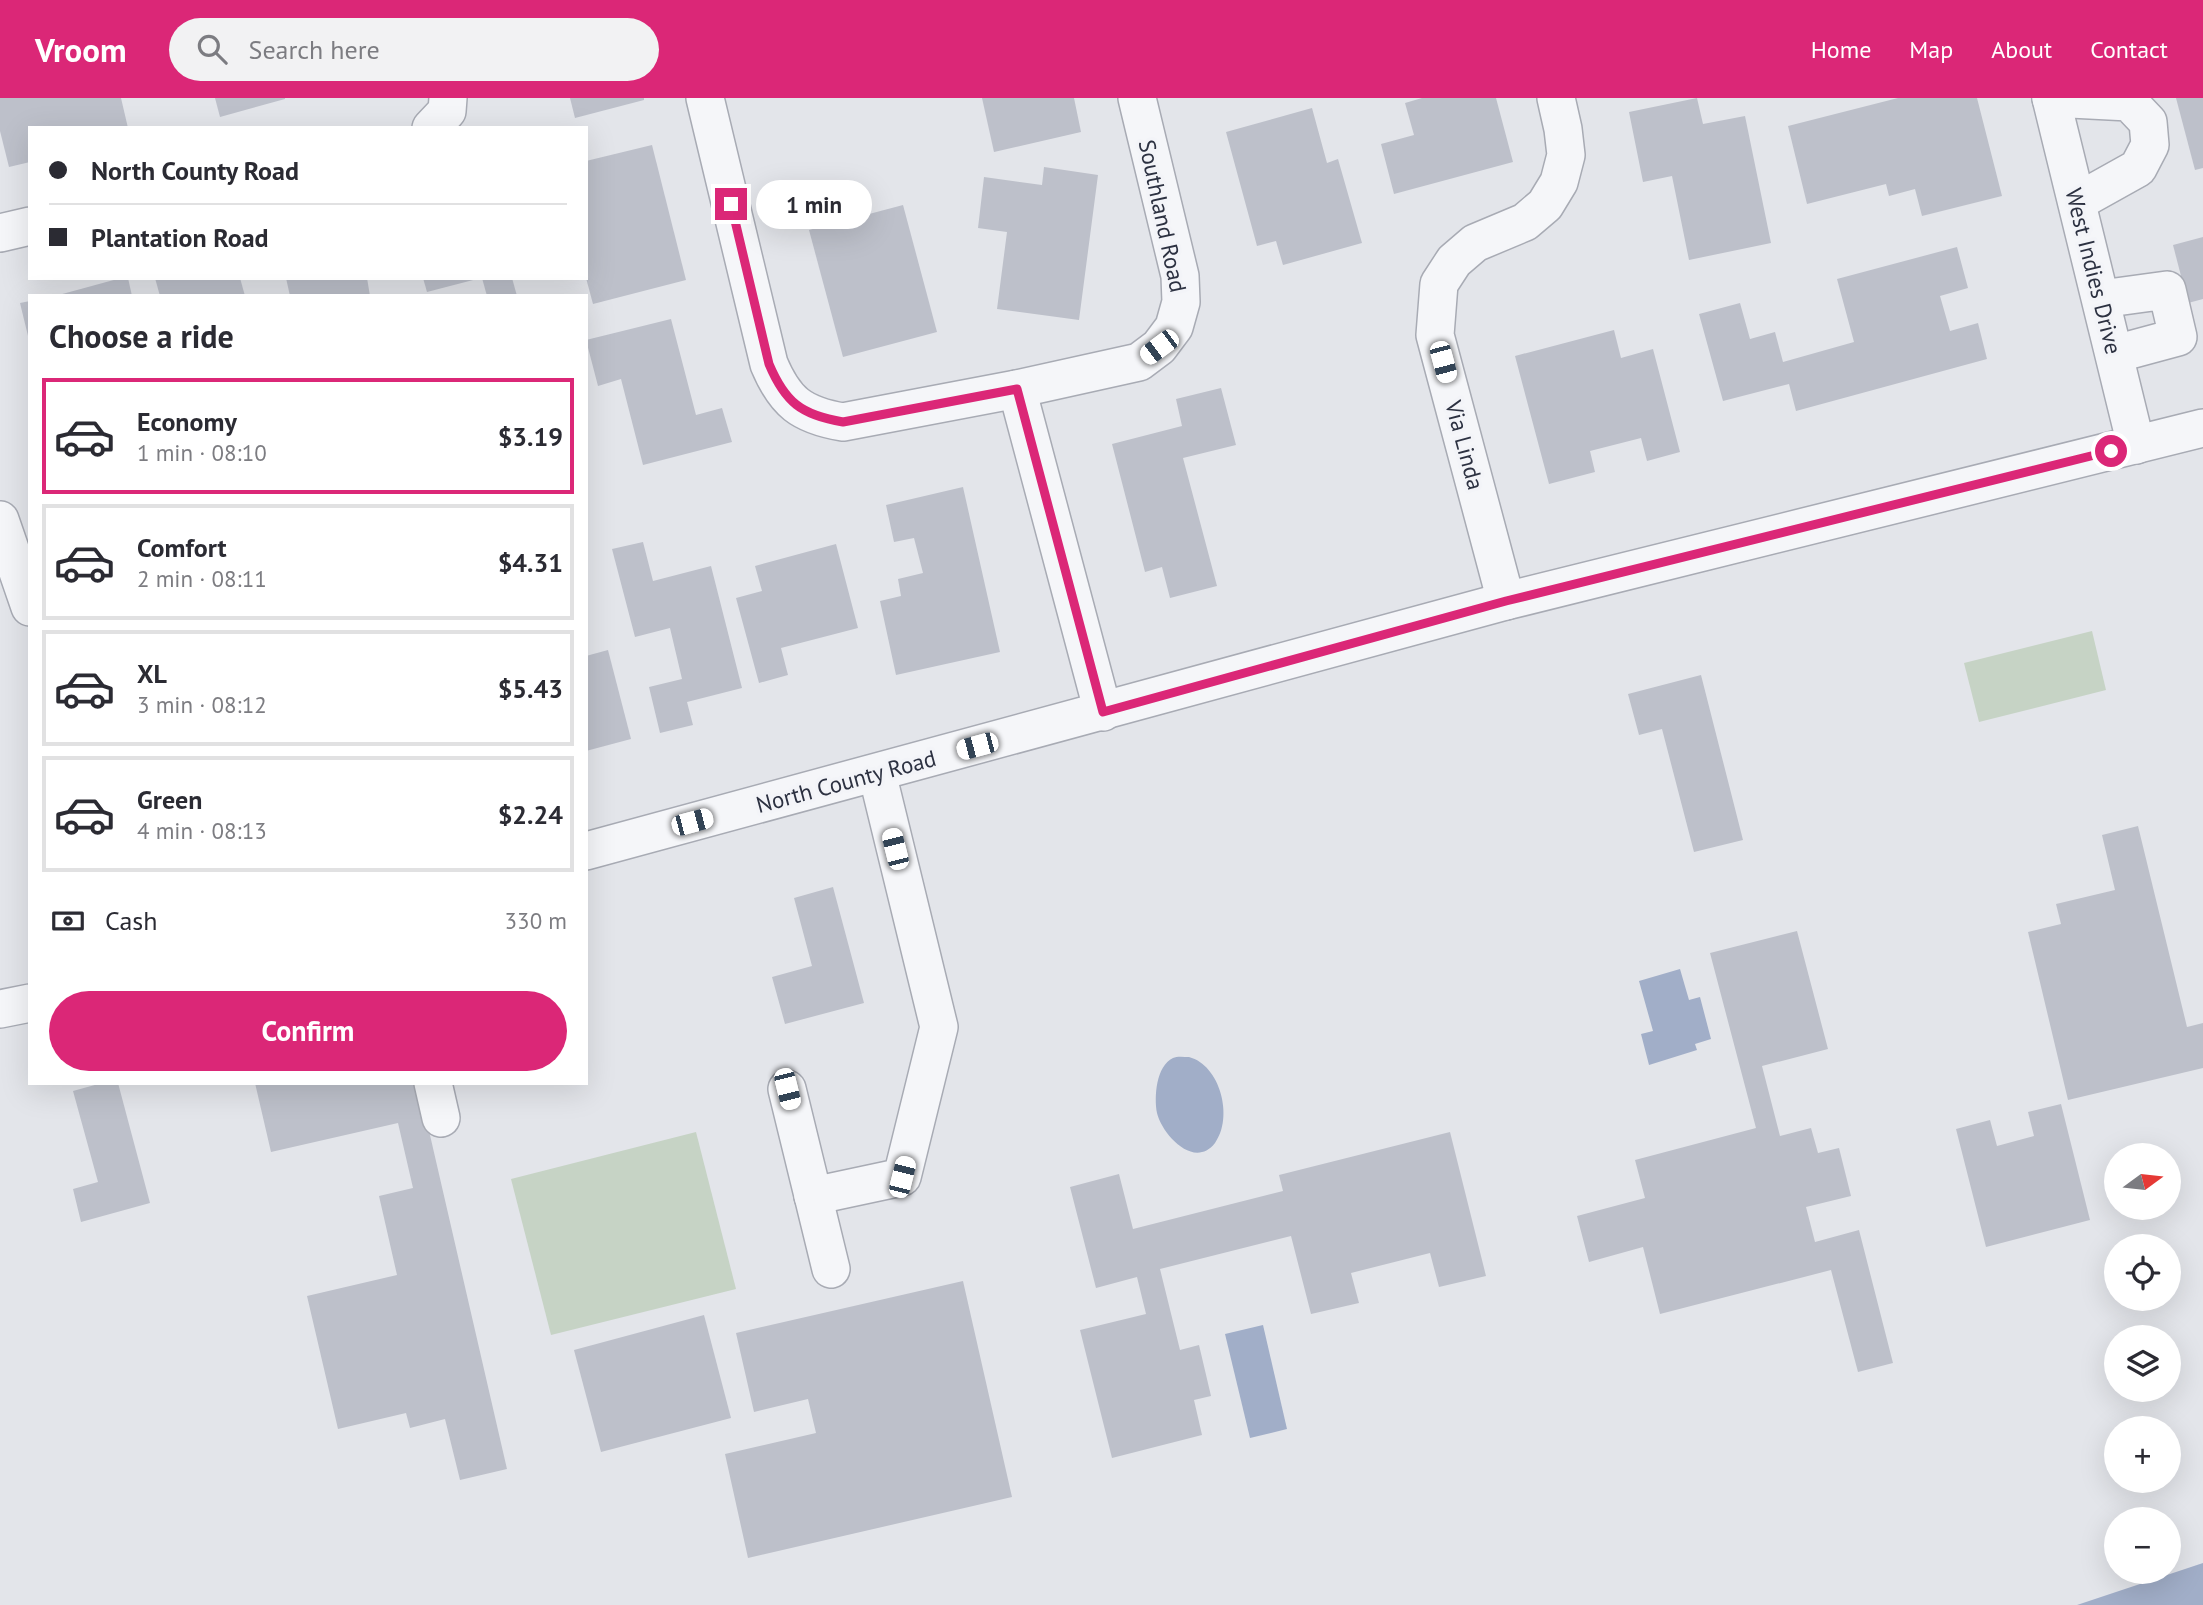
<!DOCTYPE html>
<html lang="en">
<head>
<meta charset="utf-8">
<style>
  body { margin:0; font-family:"PT Sans",sans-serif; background:#f2f2f3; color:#2b2b33; height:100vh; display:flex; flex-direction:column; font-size:26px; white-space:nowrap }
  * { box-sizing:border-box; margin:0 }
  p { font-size:23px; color:#7c7c81 }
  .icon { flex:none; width:38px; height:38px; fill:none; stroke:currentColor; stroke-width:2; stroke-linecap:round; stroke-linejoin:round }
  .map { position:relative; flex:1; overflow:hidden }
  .sheet { position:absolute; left:28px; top:196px; width:560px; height:791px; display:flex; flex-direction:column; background:#fff; border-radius:0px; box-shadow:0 7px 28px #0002 }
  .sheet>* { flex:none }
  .banner { position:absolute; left:28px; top:28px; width:560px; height:154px; border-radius:0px; box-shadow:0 7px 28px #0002; display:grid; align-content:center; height:154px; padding:0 21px; background:#fff }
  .needle { width:46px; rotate:75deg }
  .fabs { position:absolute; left:2104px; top:1045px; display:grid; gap:14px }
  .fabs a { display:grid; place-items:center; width:77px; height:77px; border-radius:50%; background:#fff; box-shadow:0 7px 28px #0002; font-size:35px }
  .end { position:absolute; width:32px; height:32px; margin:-16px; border:9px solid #db2777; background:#fff; box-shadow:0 0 0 4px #fff }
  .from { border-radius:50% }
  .bubble { position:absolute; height:49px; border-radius:24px; background:#fff; box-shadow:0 7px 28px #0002; font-size:23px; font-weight:800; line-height:49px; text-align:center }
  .car { position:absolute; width:21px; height:42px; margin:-21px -10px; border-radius:9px; box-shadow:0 0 5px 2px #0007; background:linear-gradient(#fff 24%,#345 0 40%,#fff 0 76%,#345 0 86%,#fff 0) }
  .banner b { display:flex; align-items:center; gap:24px; height:66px; font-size:26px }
  .banner b+b { border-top:2px solid #e1e1e2 }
  .banner i { width:18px; height:18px; background:#2b2b33 }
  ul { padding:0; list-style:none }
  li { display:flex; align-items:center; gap:21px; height:116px; margin:0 14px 10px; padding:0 7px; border:4px solid #e1e1e2; border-radius:0px }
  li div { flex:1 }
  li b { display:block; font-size:26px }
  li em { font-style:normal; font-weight:800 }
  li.active { border-color:#db2777 }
  li>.icon { width:63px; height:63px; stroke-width:1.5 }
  h2 { padding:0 21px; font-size:32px; line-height:84px }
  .pay { display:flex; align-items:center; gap:18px; height:77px; padding:0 21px; font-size:26px }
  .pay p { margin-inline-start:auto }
  .primary-button { display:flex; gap:14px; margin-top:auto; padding:14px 21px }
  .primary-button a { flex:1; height:80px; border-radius:42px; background:#db2777; color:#fff; font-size:28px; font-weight:800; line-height:80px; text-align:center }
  header { display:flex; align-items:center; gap:42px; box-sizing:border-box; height:98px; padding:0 35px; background:#db2777; color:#fff }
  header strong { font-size:33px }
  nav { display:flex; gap:38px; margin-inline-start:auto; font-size:24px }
  .search { width:490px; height:63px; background:#f2f2f3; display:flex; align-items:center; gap:18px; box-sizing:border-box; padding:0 24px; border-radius:38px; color:#7c7c81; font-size:26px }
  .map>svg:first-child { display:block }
  .green { fill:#c6d3c5 }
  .water { fill:#a1aec8 }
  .building { fill:#bdc0ca }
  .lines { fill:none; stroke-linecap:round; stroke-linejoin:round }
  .minor-casing { stroke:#a8abb4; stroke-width:40 }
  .minor { stroke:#f5f6f9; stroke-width:37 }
  .route { stroke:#db2777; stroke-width:9 }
  .labels { text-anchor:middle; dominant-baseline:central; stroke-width:7; stroke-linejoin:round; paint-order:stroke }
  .street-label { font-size:23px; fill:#2c3141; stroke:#f3f4f8 }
</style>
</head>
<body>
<header>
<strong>Vroom</strong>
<div class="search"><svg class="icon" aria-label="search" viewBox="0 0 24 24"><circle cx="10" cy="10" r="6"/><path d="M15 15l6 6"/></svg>Search here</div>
<nav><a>Home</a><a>Map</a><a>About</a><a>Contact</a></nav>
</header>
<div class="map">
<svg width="2203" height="1507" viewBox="0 0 2203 1507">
  <rect width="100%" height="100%" fill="#e3e5ea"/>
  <g class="green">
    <polygon points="2092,533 2106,592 1979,624 1964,565"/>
    <polygon points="696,1034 736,1191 551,1237 511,1081"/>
  </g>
  <g class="water">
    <polygon points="1680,871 1689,902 1700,899 1711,941 1695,946 1697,952 1649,967 1641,936 1653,933 1639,883"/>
    <path d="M1189 959C1220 967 1234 1019 1215 1045 1194 1072 1162 1036 1157 1015 1154 999 1156 968 1173 960 1177 958 1184 959 1189 959Z"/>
    <polygon points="1263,1227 1287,1331 1250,1340 1225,1236"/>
    <polygon points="2203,1465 2203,1507 2077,1507"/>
  </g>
  <g class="building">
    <polygon points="0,0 121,0 128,30 30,30 30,64 9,69 0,33"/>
    <polygon points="215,0 285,0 285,1 220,19"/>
    <polygon points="570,0 644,0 644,2 575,20"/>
    <polygon points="982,0 1074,0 1081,34 994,54"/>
    <polygon points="1422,0 1496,0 1513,64 1394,96 1381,46 1414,37 1405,5"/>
    <polygon points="1697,0 1703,26 1745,18 1771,145 1689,162 1672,78 1643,84 1629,14"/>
    <polygon points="1898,0 1977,0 2002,98 1922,118 1915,91 1889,98 1886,86 1807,106 1788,28"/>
    <polygon points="2176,0 2203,0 2203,70 2195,72"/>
    <polygon points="1312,10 1327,65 1338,61 1362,145 1283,167 1276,143 1257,148 1226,34"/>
    <polygon points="652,47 686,182 593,206 586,180 586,63"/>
    <polygon points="1044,69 1098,77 1079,222 997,211 1007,134 978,130 984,79 1042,87"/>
    <polygon points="903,107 937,234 843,259 809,132"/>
    <polygon points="2203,139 2203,201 2188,205 2173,147"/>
    <polygon points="1957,149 1968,190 1940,198 1950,233 1978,225 1987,261 1796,313 1789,286 1723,303 1699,216 1740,205 1750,241 1775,234 1783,264 1854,244 1837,181"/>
    <polygon points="121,180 128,180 132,198 55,198"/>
    <polygon points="155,180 240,180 245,198 160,198"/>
    <polygon points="286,180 367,180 370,198 290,198"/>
    <polygon points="423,180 477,180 477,181 427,194"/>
    <polygon points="482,180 512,180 517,198 487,198"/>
    <polygon points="30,203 30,242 29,242 20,205"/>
    <polygon points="671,221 696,317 722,310 732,344 643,367 621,281 598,288 586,242"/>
    <polygon points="1614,232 1621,260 1653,251 1680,354 1647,363 1641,340 1590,353 1595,374 1549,386 1515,258"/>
    <polygon points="1221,290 1236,347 1183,360 1217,488 1170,500 1162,469 1145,474 1112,346 1182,328 1176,301"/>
    <polygon points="963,389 1000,554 896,577 880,503 901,498 898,481 923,475 914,440 894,444 886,407"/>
    <polygon points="643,444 653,483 711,468 742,590 687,604 693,627 660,635 649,589 682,581 670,530 635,539 612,451"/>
    <polygon points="836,446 858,530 781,550 788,577 759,585 736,500 762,493 755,468"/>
    <polygon points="608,552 631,641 586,653 586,558"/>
    <polygon points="1701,577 1743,742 1694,754 1662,631 1639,637 1628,596"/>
    <polygon points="2138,728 2187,929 2203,925 2203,970 2068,1002 2028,834 2061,826 2056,806 2115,792 2102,737"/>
    <polygon points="833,789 864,905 785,926 772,879 812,868 794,800"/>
    <polygon points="1797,833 1828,951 1762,968 1780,1038 1811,1030 1818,1055 1839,1050 1851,1098 1806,1109 1815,1144 1859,1132 1893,1265 1858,1274 1831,1172 1660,1216 1643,1149 1589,1164 1577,1118 1645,1100 1635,1062 1756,1030 1710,855"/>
    <polygon points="102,985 118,985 150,1105 81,1124 73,1091 98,1084 73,993"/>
    <polygon points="255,985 418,985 507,1371 460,1382 445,1321 410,1330 406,1315 338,1331 307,1198 397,1177 379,1098 413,1090 398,1025 271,1054"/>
    <polygon points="2061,1006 2090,1122 1986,1149 1956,1031 1990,1022 1997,1048 2034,1038 2028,1014"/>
    <polygon points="1450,1034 1486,1178 1439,1189 1430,1155 1351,1175 1359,1205 1311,1216 1291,1138 1160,1171 1180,1252 1199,1247 1211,1298 1194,1302 1202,1337 1112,1360 1080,1232 1146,1216 1137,1179 1096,1190 1070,1089 1119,1076 1133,1131 1283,1093 1279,1077"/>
    <polygon points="963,1183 1012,1399 748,1460 725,1356 816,1335 808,1301 754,1314 736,1235"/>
    <polygon points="704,1217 731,1320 601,1354 574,1252"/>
  </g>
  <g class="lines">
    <defs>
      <g id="minor">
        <path d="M705 0 769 266C785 304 801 317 843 324L1017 291 1139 264 1159 249 1174 229 1181 204 1180 178 1137 0"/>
        <polyline points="2051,0 2136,347"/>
        <polyline points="2051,0 2129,4 2148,24 2150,47 2138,70 2077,104"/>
        <polyline points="431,30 447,13 448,0"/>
        <polyline points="0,135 30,128"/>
        <polyline points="2101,201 2167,192 2178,239 2115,256"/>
        <polyline points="1017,291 1103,614"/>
        <polyline points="0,422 30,509"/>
        <polyline points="1506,503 1435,237 1439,186 1454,163 1475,145 1525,124 1545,107 1559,84 1566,57 1563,31 1556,0"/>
        <polyline points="586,753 1506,503 2203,330"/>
        <polyline points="0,911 30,905"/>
        <polyline points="433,985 441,1020"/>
        <polyline points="787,991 831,1171"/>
        <polyline points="813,1098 902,1079 939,929 877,675"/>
      </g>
    </defs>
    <use href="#minor" class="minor-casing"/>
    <use href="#minor" class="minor"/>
  </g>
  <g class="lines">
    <path class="route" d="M731 106 769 266C785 304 801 317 843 324L1017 291 1103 614 1506 503 2111 353"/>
  </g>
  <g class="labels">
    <g class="street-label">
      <text transform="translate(1163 118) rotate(78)">Southland Road</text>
      <text transform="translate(2094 173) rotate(76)">West Indies Drive</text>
      <text transform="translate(1465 347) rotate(75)">Via Linda</text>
      <text transform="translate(846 683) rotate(-15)">North County Road</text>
    </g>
  </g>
</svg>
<div class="fabs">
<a><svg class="needle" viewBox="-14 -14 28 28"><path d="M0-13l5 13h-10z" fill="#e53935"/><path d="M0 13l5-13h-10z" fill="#7c7c81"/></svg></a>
<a><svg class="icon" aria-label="locate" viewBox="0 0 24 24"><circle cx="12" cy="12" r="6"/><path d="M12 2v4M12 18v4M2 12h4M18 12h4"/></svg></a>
<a><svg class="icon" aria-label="layers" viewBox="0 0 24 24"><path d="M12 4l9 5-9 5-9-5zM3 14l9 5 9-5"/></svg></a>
<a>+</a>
<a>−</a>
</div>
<i class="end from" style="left:2111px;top:353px"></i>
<i class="end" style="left:731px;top:106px"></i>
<div class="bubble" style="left:756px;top:82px;width:116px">1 min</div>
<i class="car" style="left:1159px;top:249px;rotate:233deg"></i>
<i class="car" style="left:1443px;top:264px;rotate:165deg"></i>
<i class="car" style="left:977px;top:648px;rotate:255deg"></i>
<i class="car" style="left:692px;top:724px;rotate:75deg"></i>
<i class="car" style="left:895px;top:751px;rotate:346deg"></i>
<i class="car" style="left:787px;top:991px;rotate:166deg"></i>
<i class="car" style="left:902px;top:1079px;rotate:14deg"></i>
<div class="banner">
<b><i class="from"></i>North County Road</b>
<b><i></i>Plantation Road</b>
</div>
<section class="sheet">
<h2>Choose a ride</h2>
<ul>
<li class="active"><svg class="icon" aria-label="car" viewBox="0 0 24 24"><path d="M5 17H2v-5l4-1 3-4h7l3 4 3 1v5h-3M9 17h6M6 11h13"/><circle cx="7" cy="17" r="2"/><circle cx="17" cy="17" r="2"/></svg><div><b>Economy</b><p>1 min · 08:10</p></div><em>$3.19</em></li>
<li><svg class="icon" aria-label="car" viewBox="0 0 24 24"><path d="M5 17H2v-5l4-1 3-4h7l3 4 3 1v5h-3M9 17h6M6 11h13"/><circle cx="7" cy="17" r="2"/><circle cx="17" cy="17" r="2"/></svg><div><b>Comfort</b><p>2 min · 08:11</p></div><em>$4.31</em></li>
<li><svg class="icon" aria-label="car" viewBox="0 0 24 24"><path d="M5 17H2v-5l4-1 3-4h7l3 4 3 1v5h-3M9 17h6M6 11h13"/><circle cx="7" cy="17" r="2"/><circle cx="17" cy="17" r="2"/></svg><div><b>XL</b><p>3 min · 08:12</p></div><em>$5.43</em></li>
<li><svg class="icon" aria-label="car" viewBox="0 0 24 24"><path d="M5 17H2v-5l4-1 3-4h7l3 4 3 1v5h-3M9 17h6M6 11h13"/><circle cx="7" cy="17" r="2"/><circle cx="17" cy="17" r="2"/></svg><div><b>Green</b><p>4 min · 08:13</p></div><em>$2.24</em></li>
</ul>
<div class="pay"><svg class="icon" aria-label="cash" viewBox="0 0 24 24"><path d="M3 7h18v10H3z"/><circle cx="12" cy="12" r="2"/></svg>Cash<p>330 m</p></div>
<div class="primary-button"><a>Confirm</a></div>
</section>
</div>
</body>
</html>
